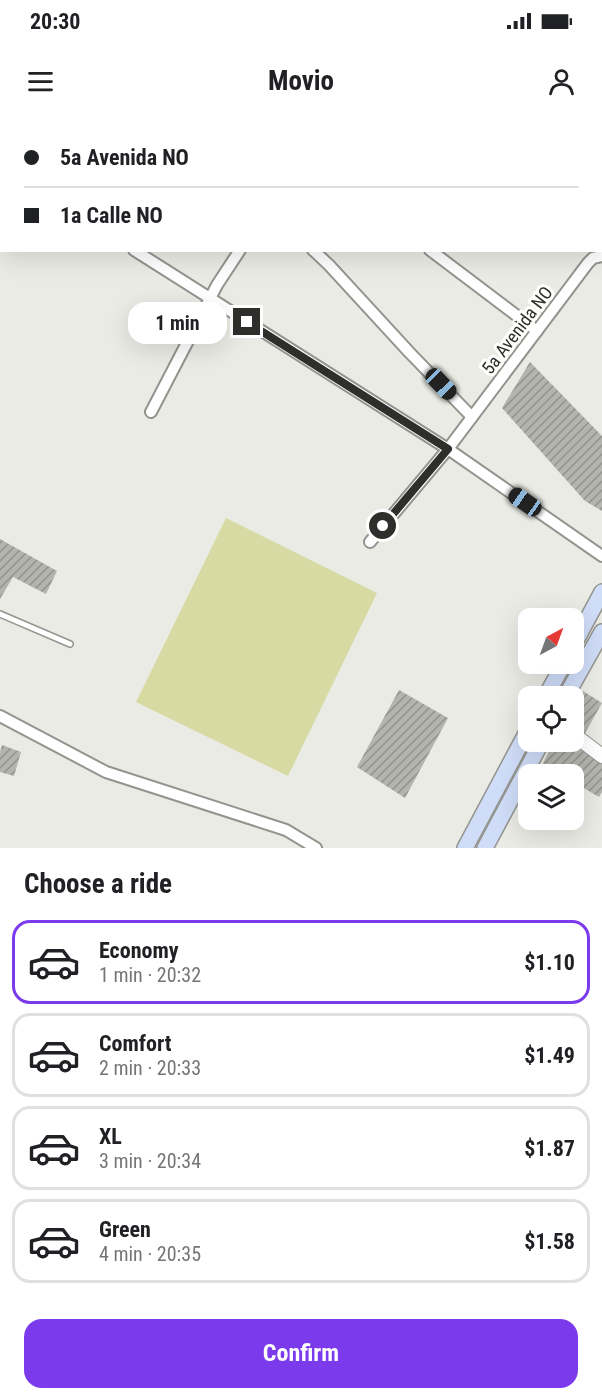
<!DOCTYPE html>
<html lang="en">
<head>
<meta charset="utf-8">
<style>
  body { margin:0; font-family:"Roboto Condensed",sans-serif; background:#f2f2f2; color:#202124; height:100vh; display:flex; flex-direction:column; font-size:22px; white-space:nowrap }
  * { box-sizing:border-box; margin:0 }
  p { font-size:20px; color:#757577 }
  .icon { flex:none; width:33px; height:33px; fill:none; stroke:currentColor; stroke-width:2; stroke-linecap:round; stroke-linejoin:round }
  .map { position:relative; height:728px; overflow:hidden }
  .side { display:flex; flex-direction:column; background:#fff; flex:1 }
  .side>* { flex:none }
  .guide { position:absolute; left:0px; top:0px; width:603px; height:132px; box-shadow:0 6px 24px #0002; display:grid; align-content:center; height:132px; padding:0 24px; background:#fff }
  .needle { width:39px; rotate:41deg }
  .tools { position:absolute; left:518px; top:488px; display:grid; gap:12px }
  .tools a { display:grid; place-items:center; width:66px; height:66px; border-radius:12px; background:#fff; box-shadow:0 6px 24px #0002; font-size:30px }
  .end { position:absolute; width:27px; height:27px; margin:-14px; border:8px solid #2e2e2c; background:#fff; box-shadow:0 0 0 3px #fff }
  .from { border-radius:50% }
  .bubble { position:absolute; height:42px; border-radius:18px; background:#fff; box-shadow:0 6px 24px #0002; font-size:20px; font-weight:700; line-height:42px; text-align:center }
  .car { position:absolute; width:18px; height:36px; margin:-18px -9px; border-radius:8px; box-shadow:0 0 4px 2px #0007; background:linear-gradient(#222 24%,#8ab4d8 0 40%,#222 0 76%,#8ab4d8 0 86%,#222 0) }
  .guide b { display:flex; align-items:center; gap:21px; height:57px; font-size:22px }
  .guide b+b { border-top:2px solid #e0e0e0 }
  .guide i { width:15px; height:15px; background:#202124 }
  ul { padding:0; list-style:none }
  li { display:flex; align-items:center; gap:18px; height:84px; margin:0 12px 9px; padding:0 12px; border:3px solid #e0e0e0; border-radius:18px }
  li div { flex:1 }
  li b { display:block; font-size:22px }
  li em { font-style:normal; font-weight:700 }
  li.on { border-color:#7c3aed }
  li>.icon { width:54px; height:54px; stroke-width:1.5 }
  h2 { padding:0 24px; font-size:27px; line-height:72px }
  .cta { display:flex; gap:12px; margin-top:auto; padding:12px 24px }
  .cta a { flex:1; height:69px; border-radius:18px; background:#7c3aed; color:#fff; font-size:24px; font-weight:700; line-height:69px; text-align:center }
  .status { display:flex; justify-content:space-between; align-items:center; height:42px; padding:0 30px; background:#fff; direction:ltr }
  .status svg { height:16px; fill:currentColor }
  header { display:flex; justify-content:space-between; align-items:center; height:78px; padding:0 24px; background:#fff; font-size:27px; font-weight:700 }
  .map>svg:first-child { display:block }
  .pitch { fill:#d7daa2 }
  .building { fill:url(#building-hatch) }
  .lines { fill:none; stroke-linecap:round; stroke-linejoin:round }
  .service-casing { stroke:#94948f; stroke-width:8 }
  .minor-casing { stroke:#94948f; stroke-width:14 }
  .tertiary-casing { stroke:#94948f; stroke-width:16 }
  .secondary-casing { stroke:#94948f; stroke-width:18 }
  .service { stroke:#fff; stroke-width:5 }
  .minor { stroke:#fff; stroke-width:10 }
  .tertiary { stroke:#fff; stroke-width:14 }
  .secondary { stroke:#d0ddf8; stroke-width:15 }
  .route { stroke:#2e2e2c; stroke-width:8 }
  .labels { text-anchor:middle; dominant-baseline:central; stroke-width:6; stroke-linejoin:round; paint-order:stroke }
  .street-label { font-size:18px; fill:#2e2e2c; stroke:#fffffe }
</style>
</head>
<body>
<div class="status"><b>20:30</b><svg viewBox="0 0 49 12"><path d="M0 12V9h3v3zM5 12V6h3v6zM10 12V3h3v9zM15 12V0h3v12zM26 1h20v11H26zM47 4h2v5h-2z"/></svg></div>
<header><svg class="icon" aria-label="menu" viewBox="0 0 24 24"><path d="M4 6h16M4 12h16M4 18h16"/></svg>Movio<svg class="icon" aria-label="person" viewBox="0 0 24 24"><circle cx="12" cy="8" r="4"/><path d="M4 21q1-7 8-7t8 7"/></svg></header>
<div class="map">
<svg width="602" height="728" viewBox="0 0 602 728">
  <defs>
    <pattern id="building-hatch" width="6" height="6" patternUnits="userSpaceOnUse" patternTransform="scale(1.5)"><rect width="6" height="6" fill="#b4b4ae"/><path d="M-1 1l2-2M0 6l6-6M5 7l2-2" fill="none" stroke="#93938e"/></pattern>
  </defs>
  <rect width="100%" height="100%" fill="#ebebe5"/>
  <polygon class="pitch" points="226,398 377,473 288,656 136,582"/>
  <g class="building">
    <polygon points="530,242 602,316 602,391 585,381 502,288"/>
    <polygon points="0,419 57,451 46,474 13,457 0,479"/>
    <polygon points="399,570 448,598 405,678 357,647"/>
    <polygon points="583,571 602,583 584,615 573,608 573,589"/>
    <polygon points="554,621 571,621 602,643 602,672 599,677 580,666 578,673 573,671 573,654 538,654"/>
    <polygon points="2,625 21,632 14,656 0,652 0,632"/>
  </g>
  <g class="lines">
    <defs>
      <polyline id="service" points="0,494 70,524"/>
      <g id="minor">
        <polyline points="151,0 153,2"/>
        <polyline points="564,0 567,2"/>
        <polyline points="326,2 327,0"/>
        <polyline points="590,2 591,0"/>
        <polyline points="0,46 2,47"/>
        <polyline points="134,130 448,329 602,436"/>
        <polyline points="313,130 329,145 409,232 472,297"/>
        <polyline points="430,130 537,211"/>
        <polyline points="151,292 217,165 240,130"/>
        <polyline points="370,422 448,329 588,143 593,138 602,136"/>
        <polyline points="0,596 106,652 286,710 316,728"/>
      </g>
      <polyline id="tertiary" points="573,614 602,636"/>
      <g id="secondary">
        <polyline points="573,526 602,472"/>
        <polyline points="546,576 564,543"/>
        <polyline points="566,576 602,512"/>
        <polyline points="465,728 528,610"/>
        <polyline points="485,728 542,621"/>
      </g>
    </defs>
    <use href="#service" class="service-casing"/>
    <use href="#minor" class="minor-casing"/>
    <use href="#tertiary" class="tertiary-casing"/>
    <use href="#secondary" class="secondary-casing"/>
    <use href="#service" class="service"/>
    <use href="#minor" class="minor"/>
    <use href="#tertiary" class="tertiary"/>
    <use href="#secondary" class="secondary"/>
  </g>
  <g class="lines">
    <polyline class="route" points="247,202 448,329 383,406"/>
  </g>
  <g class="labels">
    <g class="street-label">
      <text transform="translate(517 210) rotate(-53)">5a Avenida NO</text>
    </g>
  </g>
</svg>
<div class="tools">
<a><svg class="needle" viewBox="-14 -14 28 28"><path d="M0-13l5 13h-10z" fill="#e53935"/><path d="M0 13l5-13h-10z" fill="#757577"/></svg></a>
<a><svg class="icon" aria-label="locate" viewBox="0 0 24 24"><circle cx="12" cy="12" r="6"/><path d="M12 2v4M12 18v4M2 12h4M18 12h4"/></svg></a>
<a><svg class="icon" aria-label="layers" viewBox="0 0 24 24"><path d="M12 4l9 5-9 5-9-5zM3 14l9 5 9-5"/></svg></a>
</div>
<i class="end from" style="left:383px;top:406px"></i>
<i class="end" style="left:247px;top:202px"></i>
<div class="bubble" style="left:128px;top:182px;width:99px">1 min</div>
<i class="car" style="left:441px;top:264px;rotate:136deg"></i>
<i class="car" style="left:525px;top:382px;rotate:305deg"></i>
<div class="guide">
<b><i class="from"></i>5a Avenida NO</b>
<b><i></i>1a Calle NO</b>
</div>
</div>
<section class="side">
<h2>Choose a ride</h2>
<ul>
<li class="on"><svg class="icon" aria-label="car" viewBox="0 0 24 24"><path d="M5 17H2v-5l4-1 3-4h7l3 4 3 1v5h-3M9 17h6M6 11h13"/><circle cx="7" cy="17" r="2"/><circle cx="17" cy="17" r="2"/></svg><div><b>Economy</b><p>1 min · 20:32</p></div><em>$1.10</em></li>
<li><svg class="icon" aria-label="car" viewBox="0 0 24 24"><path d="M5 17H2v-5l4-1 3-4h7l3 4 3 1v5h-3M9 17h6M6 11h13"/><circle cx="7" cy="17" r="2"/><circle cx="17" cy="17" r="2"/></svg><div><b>Comfort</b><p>2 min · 20:33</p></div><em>$1.49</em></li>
<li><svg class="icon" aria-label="car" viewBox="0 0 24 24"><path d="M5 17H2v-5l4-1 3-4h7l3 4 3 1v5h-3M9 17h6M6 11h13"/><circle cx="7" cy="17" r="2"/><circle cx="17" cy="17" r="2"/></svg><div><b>XL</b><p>3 min · 20:34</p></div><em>$1.87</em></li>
<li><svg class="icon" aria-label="car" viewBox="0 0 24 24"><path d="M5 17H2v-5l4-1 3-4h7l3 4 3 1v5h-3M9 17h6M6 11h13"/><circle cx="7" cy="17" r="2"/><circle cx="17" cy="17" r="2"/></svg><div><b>Green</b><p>4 min · 20:35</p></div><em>$1.58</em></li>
</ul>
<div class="cta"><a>Confirm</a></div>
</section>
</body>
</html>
